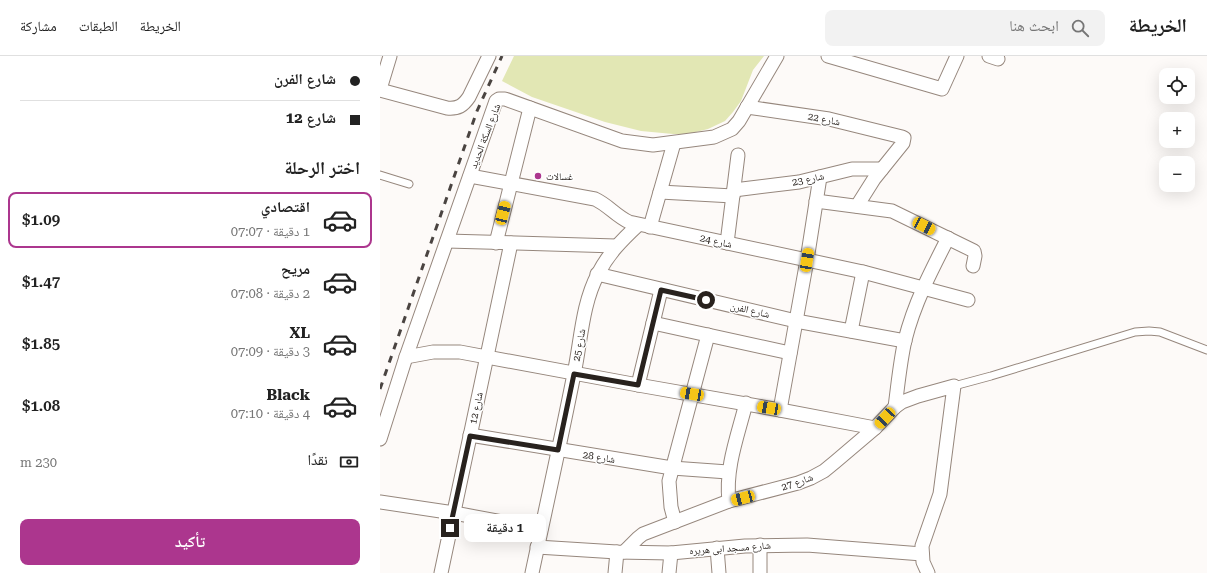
<!DOCTYPE html>
<html lang="ar">
<head>
<meta charset="utf-8">
<style>
  body { margin:0; font-family:"Roboto Serif","Noto Naskh Arabic",serif; background:#f2f2f2; color:#222; direction:rtl; height:100vh; display:flex; flex-direction:column; font-size:15px; white-space:nowrap }
  * { box-sizing:border-box; margin:0 }
  p { font-size:13px; color:#767676 }
  .icon { flex:none; width:22px; height:22px; fill:none; stroke:currentColor; stroke-width:2; stroke-linecap:round; stroke-linejoin:round }
  .map { position:relative; flex:1; overflow:hidden; direction:ltr }
  .panel { display:flex; flex-direction:column; background:#fff; width:380px }
  .panel>* { flex:none }
  .banner { display:grid; align-content:center; height:88px; padding:0 20px; background:#fff }
  .buttons { position:absolute; left:779px; top:12px; display:grid; gap:8px }
  .buttons a { display:grid; place-items:center; width:36px; height:36px; border-radius:8px; background:#fff; box-shadow:0 4px 16px #0002; font-size:20px }
  .end { position:absolute; width:18px; height:18px; margin:-9px; border:5px solid #28221e; background:#fff; box-shadow:0 0 0 2px #fff }
  .from { border-radius:50% }
  .bubble { position:absolute; height:28px; border-radius:8px; background:#fff; box-shadow:0 4px 16px #0002; font-size:13px; font-weight:600; line-height:28px; text-align:center; direction:rtl }
  .car { position:absolute; width:12px; height:24px; margin:-12px -6px; border-radius:5px; box-shadow:0 0 3px 1px #0007; background:linear-gradient(#f5c518 24%,#345 0 40%,#f5c518 0 76%,#345 0 86%,#f5c518 0) }
  .banner b { display:flex; align-items:center; gap:14px; height:38px; font-size:15px }
  .banner b+b { border-top:1px solid #e0e0e0 }
  .banner i { width:10px; height:10px; background:#222 }
  ul { padding:0; list-style:none }
  li { display:flex; align-items:center; gap:12px; height:56px; margin:0 8px 6px; padding:0 12px; border:2px solid transparent; border-radius:8px }
  li div { flex:1 }
  li b { display:block; font-size:15px }
  li em { font-style:normal; font-weight:600 }
  li.current { border-color:#ac368e }
  li>.icon { width:36px; height:36px; stroke-width:1.5 }
  h2 { padding:0 20px; font-size:18px; line-height:48px }
  .pay { display:flex; align-items:center; gap:10px; height:44px; padding:0 20px; font-size:15px }
  .pay p { margin-inline-start:auto }
  .button { display:flex; gap:8px; margin-top:auto; padding:8px 20px }
  .button a { flex:1; height:46px; border-radius:8px; background:#ac368e; color:#fff; font-size:16px; font-weight:600; line-height:46px; text-align:center }
  header { display:flex; align-items:center; gap:24px; box-sizing:border-box; height:56px; padding:0 20px; background:#fff; border-bottom:1px solid #e0e0e0 }
  header strong { font-size:19px }
  nav { display:flex; gap:22px; margin-inline-start:auto; font-size:14px }
  .search { width:280px; height:36px; background:#f2f2f2; display:flex; align-items:center; gap:10px; box-sizing:border-box; padding:0 14px; border-radius:8px; color:#767676; font-size:15px }
  main { display:flex; flex:1; min-height:0 }
  .map>svg:first-child { display:block }
  .green { fill:#e2e7b4 }
  .lines { fill:none; stroke-linecap:round; stroke-linejoin:round }
  .lane-casing { stroke:#96877d; stroke-width:9 }
  .street-casing { stroke:#96877d; stroke-width:15 }
  .lane { stroke:#fff; stroke-width:7 }
  .street { stroke:#fff; stroke-width:13 }
  .rail { stroke:#4a4441; stroke-width:3; stroke-dasharray:7 7; stroke-linecap:butt }
  .route { stroke:#28221e; stroke-width:5 }
  .poi-dot { fill:#ac368e; stroke:#fff; stroke-width:1.5 }
  .labels { text-anchor:middle; dominant-baseline:central; stroke-width:3; stroke-linejoin:round; paint-order:stroke }
  .street-label { font-size:10px; fill:#28221e; stroke:#fff }
  .poi-label { font-size:10px; fill:#28221e; stroke:#fff; text-anchor:start }
</style>
</head>
<body>
<header>
<strong>الخريطة</strong>
<div class="search"><svg class="icon" aria-label="search" viewBox="0 0 24 24"><circle cx="10" cy="10" r="6"/><path d="M15 15l6 6"/></svg>ابحث هنا</div>
<nav><a>الخريطة</a><a>الطبقات</a><a>مشاركة</a></nav>
</header>
<main>
<div class="map">
<svg width="827" height="517" viewBox="0 0 827 517">
  <rect width="100%" height="100%" fill="#fdfaf8"/>
  <polygon class="green" points="134,0 384,0 373,14 361,45 353,56 345,65 328,73 308,78 293,78 261,75 225,66 152,41 122,25"/>
  <g class="lines">
    <defs>
      <g id="lane">
        <polyline points="0,119 29,128"/>
        <polyline points="574,330 611,320 755,276 769,275 780,276 827,294"/>
      </g>
      <g id="street">
        <polyline points="448,0 562,33 577,0"/>
        <polyline points="609,0 618,3"/>
        <polyline points="0,33 10,0"/>
        <path d="M0 34 67 52C78 53 83 50 89 41L109 0"/>
        <polyline points="367,51 449,63 522,81 524,82 523,87 494,123 477,150"/>
        <path d="M90 120 215 143C228 149 236 160 249 166L483 216 588 244"/>
        <polyline points="354,134 419,126 472,113 502,113"/>
        <polyline points="280,136 353,140"/>
        <polyline points="436,145 512,155 594,195 595,200 593,210"/>
        <polyline points="270,171 294,87"/>
        <polyline points="67,185 236,190"/>
        <polyline points="116,187 150,52"/>
        <polyline points="347,187 358,99"/>
        <polyline points="217,218 416,265 525,285"/>
        <polyline points="273,267 410,297"/>
        <polyline points="471,275 483,216"/>
        <polyline points="26,301 53,296 80,296 258,329 400,354 495,372"/>
        <polyline points="258,329 281,234"/>
        <path d="M515 351C518 329 520 306 525 284 534 248 551 215 568 182"/>
        <polyline points="400,354 427,204 440,121"/>
        <polyline points="90,379 292,412 348,416"/>
        <polyline points="0,383 26,301 116,45 119,43 125,43 242,85 273,89 334,81 352,73 359,65 397,0"/>
        <path d="M349 445C345 412 358 379 366 347"/>
        <polyline points="0,446 74,457 161,473"/>
        <polyline points="295,466 291,451 289,425 328,279"/>
        <polyline points="157,491 237,496 291,497 365,490 427,489 542,498"/>
        <polyline points="337,492 339,517"/>
        <polyline points="244,496 258,482 263,478 349,445 418,427 431,422 444,415 455,406 495,372 515,351 522,346 538,340 574,330 560,438 542,490 543,506 548,517"/>
        <polyline points="61,517 131,187"/>
        <path d="M152 517C166 451 181 384 194 318 201 285 202 248 218 218 228 198 242 184 258 169"/>
        <polyline points="235,517 237,496"/>
        <polyline points="289,517 291,497"/>
        <polyline points="380,517 380,489"/>
      </g>
    </defs>
    <use href="#lane" class="lane-casing"/>
    <use href="#street" class="street-casing"/>
    <use href="#lane" class="lane"/>
    <use href="#street" class="street"/>
    <polyline class="rail" points="0,333 97,55 122,0"/>
  </g>
  <g class="lines">
    <polyline class="route" points="70,472 90,380 178,394 194,318 258,329 281,234 326,244"/>
  </g>
  <circle class="poi-dot" cx="158" cy="120" r="4"/>
  <g class="labels">
    <g class="street-label">
      <text transform="translate(444 63) rotate(10)">شارع 22</text>
      <text transform="translate(105 80) rotate(-69)">شارع السكة الحديد</text>
      <text transform="translate(428 123) rotate(-12)">شارع 23</text>
      <text transform="translate(336 185) rotate(12)">شارع 24</text>
      <text transform="translate(370 254) rotate(13)">شارع الفرن</text>
      <text transform="translate(199 289) rotate(-80)">شارع 25</text>
      <text transform="translate(96 352) rotate(-78)">شارع 12</text>
      <text transform="translate(219 401) rotate(9)">شارع 28</text>
      <text transform="translate(417 426) rotate(-19)">شارع 27</text>
      <text transform="translate(350 492) rotate(-4)">شارع مسجد ابى هريره</text>
    </g>
    <g class="poi-label">
      <text x="166" y="120">غسالات</text>
    </g>
  </g>
</svg>
<div class="buttons">
<a><svg class="icon" aria-label="locate" viewBox="0 0 24 24"><circle cx="12" cy="12" r="6"/><path d="M12 2v4M12 18v4M2 12h4M18 12h4"/></svg></a>
<a>+</a>
<a>−</a>
</div>
<i class="end from" style="left:326px;top:244px"></i>
<i class="end" style="left:70px;top:472px"></i>
<div class="bubble" style="left:84px;top:458px;width:82px">1 دقيقة</div>
<i class="car" style="left:123px;top:157px;rotate:14deg"></i>
<i class="car" style="left:544px;top:170px;rotate:117deg"></i>
<i class="car" style="left:427px;top:204px;rotate:9deg"></i>
<i class="car" style="left:312px;top:338px;rotate:280deg"></i>
<i class="car" style="left:389px;top:352px;rotate:280deg"></i>
<i class="car" style="left:505px;top:362px;rotate:223deg"></i>
<i class="car" style="left:363px;top:442px;rotate:255deg"></i>
</div>
<section class="panel">
<div class="banner">
<b><i class="from"></i>شارع الفرن</b>
<b><i></i>شارع 12</b>
</div>
<h2>اختر الرحلة</h2>
<ul>
<li class="current"><svg class="icon" aria-label="car" viewBox="0 0 24 24"><path d="M5 17H2v-5l4-1 3-4h7l3 4 3 1v5h-3M9 17h6M6 11h13"/><circle cx="7" cy="17" r="2"/><circle cx="17" cy="17" r="2"/></svg><div><b>اقتصادي</b><p>1 دقيقة · 07:07</p></div><em>$1.09</em></li>
<li><svg class="icon" aria-label="car" viewBox="0 0 24 24"><path d="M5 17H2v-5l4-1 3-4h7l3 4 3 1v5h-3M9 17h6M6 11h13"/><circle cx="7" cy="17" r="2"/><circle cx="17" cy="17" r="2"/></svg><div><b>مريح</b><p>2 دقيقة · 07:08</p></div><em>$1.47</em></li>
<li><svg class="icon" aria-label="car" viewBox="0 0 24 24"><path d="M5 17H2v-5l4-1 3-4h7l3 4 3 1v5h-3M9 17h6M6 11h13"/><circle cx="7" cy="17" r="2"/><circle cx="17" cy="17" r="2"/></svg><div><b>XL</b><p>3 دقيقة · 07:09</p></div><em>$1.85</em></li>
<li><svg class="icon" aria-label="car" viewBox="0 0 24 24"><path d="M5 17H2v-5l4-1 3-4h7l3 4 3 1v5h-3M9 17h6M6 11h13"/><circle cx="7" cy="17" r="2"/><circle cx="17" cy="17" r="2"/></svg><div><b>Black</b><p>4 دقيقة · 07:10</p></div><em>$1.08</em></li>
</ul>
<div class="pay"><svg class="icon" aria-label="cash" viewBox="0 0 24 24"><path d="M3 7h18v10H3z"/><circle cx="12" cy="12" r="2"/></svg>نقدًا<p>230 m</p></div>
<div class="button"><a>تأكيد</a></div>
</section>
</main>
</body>
</html>
